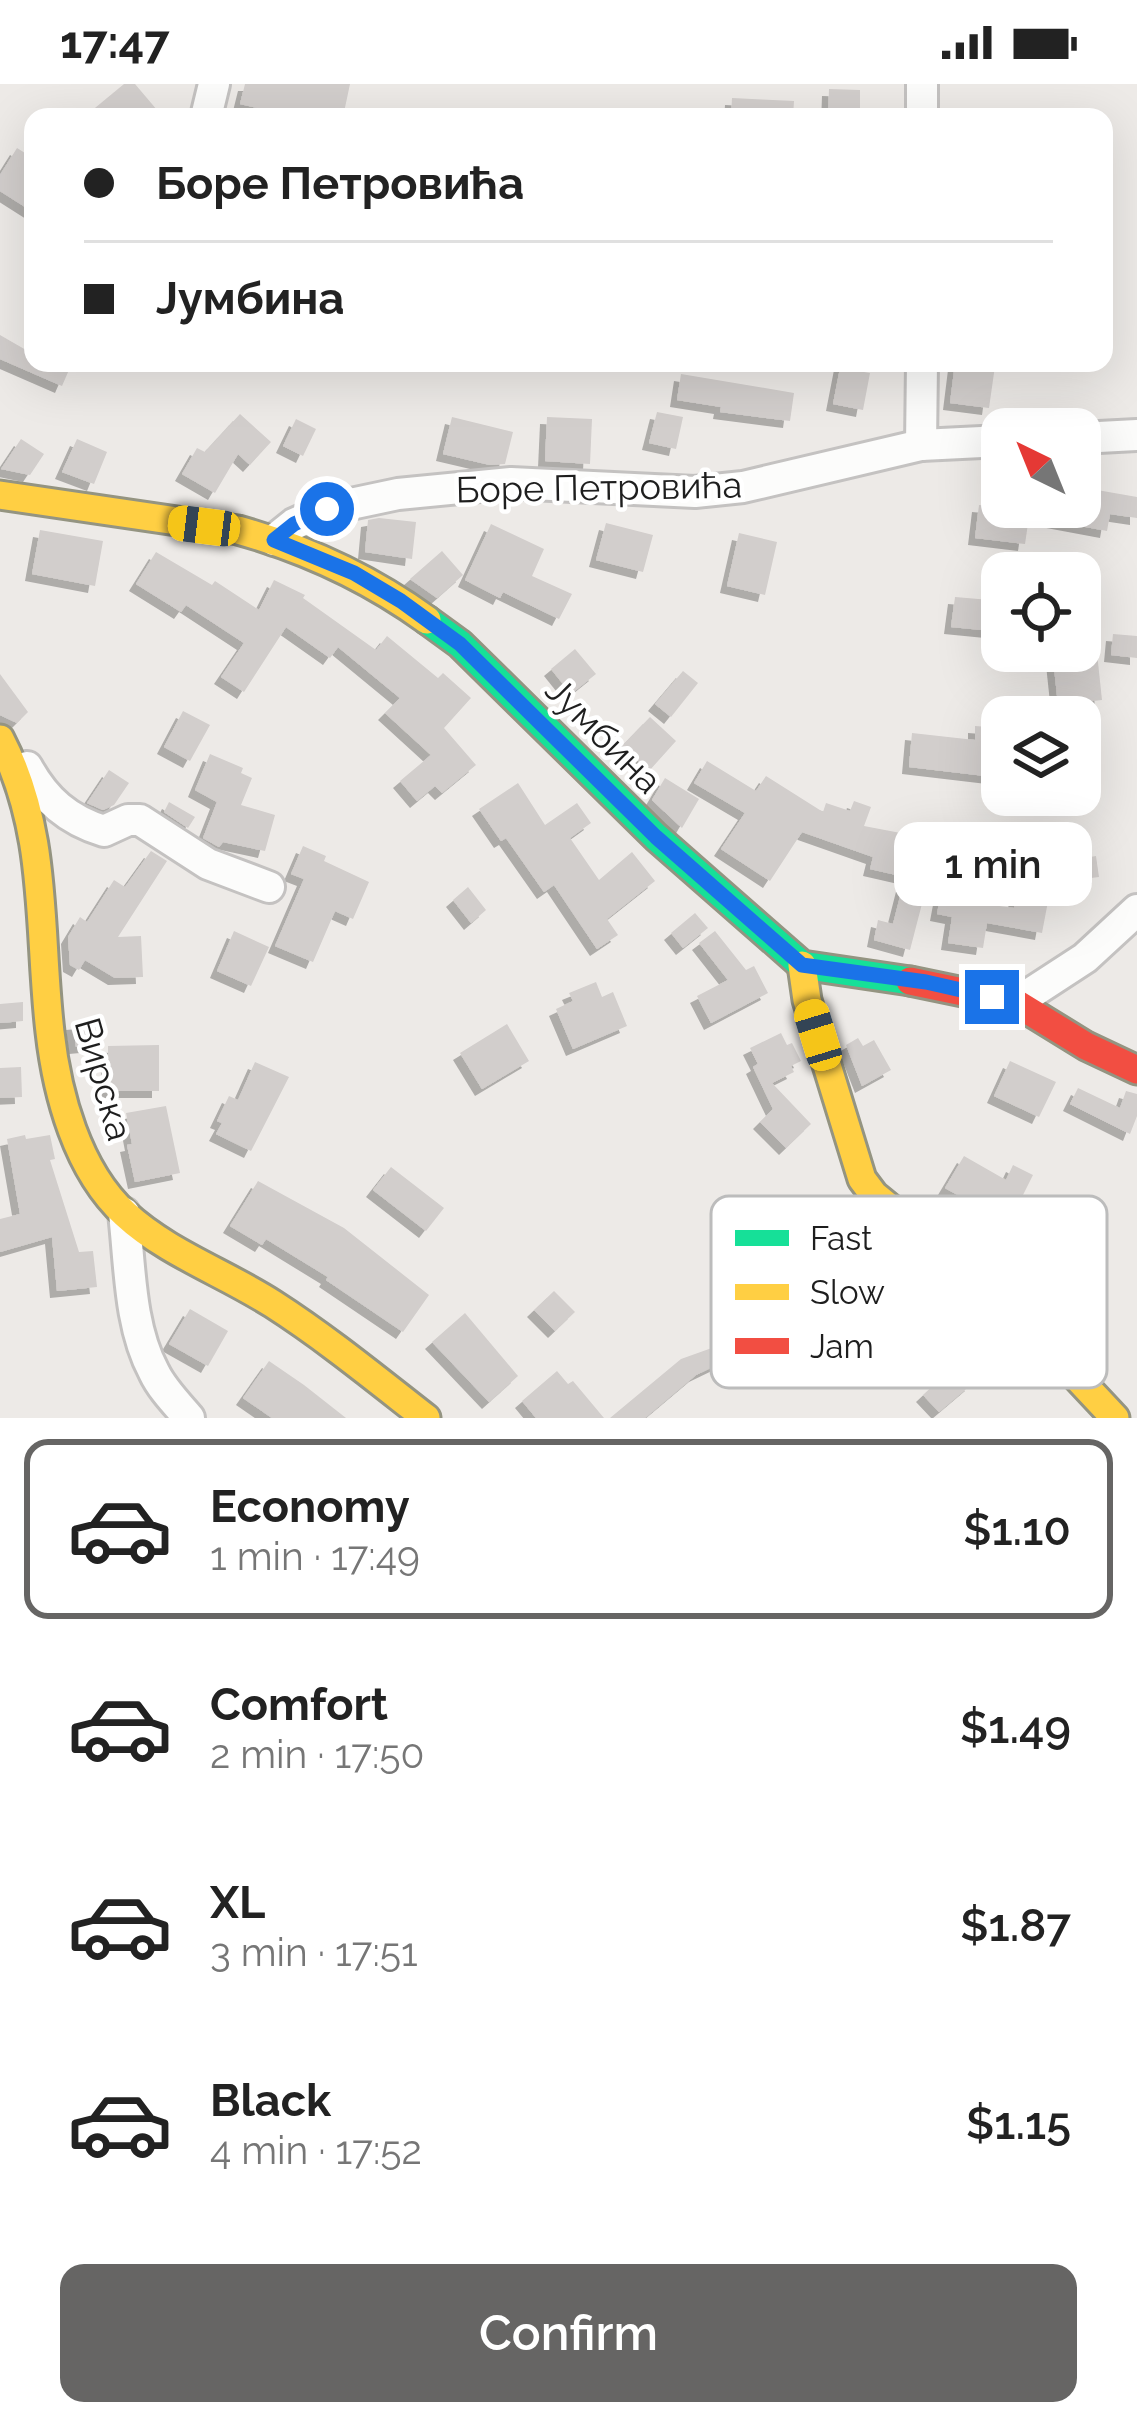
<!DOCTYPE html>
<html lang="en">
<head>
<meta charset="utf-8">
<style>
  body { margin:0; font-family:Raleway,sans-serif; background:#f6f6f6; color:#222; height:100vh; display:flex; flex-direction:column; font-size:45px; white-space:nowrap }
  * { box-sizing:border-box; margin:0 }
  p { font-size:39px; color:#767676 }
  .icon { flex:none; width:66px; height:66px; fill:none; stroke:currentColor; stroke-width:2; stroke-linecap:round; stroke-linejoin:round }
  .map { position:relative; height:1334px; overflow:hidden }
  .drawer { display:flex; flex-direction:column; background:#fff; flex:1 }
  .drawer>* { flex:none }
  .hud { position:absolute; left:24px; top:24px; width:1089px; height:264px; border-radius:24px; box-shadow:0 12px 48px #0002; display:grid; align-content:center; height:264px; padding:0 60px; background:#fff }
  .needle { width:78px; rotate:317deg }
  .tools { position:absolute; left:981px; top:324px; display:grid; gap:24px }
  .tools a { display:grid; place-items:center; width:120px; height:120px; border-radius:24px; background:#fff; box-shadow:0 12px 48px #0002; font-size:60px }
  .end { position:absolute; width:54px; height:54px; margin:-27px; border:15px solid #1a73e8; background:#fff; box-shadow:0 0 0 6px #fff }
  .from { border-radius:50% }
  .bubble { position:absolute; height:84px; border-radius:24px; background:#fff; box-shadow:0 12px 48px #0002; font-size:39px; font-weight:600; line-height:84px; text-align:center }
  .car { position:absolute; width:36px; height:72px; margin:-36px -18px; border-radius:15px; box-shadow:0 0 9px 3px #0007; background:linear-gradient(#f5c518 24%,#345 0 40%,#f5c518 0 76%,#345 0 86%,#f5c518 0) }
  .hud b { display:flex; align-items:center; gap:42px; height:114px; font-size:45px }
  .hud b+b { border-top:3px solid #e0e0e0 }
  .hud i { width:30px; height:30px; background:#222 }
  ul { padding:21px 0 0; list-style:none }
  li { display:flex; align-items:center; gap:36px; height:180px; margin:0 24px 18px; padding:0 36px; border:6px solid transparent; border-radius:24px }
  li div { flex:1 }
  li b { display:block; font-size:45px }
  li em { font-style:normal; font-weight:600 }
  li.current { border-color:#666564 }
  li>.icon { width:108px; height:108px; stroke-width:1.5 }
  .button { display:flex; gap:24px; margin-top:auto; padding:24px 60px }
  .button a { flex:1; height:138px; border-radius:24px; background:#666564; color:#fff; font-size:48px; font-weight:600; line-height:138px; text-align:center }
  .status { display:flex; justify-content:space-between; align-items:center; height:84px; padding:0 60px; background:#fff; direction:ltr }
  .status svg { height:33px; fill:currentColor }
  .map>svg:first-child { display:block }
  .building { fill:#d2cecc; filter:url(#shadow) }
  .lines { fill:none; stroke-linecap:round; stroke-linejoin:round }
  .street-casing { stroke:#c4c2c1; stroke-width:36 }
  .fast-casing { stroke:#949481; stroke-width:33 }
  .slow-casing { stroke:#949481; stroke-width:33 }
  .jam-casing { stroke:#949481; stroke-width:33 }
  .street { stroke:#fcfcfb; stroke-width:30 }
  .fast { stroke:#16e098; stroke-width:27 }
  .slow { stroke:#ffcf43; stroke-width:27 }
  .jam { stroke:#f24e42; stroke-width:27 }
  .route { stroke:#1a73e8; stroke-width:15 }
  .labels { text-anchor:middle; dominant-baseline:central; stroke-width:9; stroke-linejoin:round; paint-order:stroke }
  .street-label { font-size:36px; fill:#1e1e1e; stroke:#fff }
  .key { fill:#fff; stroke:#bcbcbc; stroke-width:3 }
  .key-label { font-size:33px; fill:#1e1e1e }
</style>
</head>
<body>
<div class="status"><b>17:47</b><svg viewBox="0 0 49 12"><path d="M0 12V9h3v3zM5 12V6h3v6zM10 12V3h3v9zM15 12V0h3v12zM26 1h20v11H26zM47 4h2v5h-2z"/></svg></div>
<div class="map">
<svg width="1137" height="1334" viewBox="0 0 1137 1334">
  <defs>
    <filter id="shadow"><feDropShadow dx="-7" dy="7" stdDeviation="0" flood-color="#0004"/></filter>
  </defs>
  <rect width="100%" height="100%" fill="#edeae7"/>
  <g class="building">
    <polygon points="124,0 135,0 163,33 84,33"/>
    <polygon points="245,0 350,0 343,33 289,26 288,31 240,20"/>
    <polygon points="829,5 860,6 860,29 828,33"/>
    <polygon points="732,14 794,17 793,33 731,33"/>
    <polygon points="17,64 33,74 33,128 0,107 0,91"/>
    <polygon points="0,251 33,270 33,279 72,279 62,302 0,275"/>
    <polygon points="841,279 865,279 864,288 870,289 863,326 833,320"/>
    <polygon points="955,279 995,282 989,324 950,319"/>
    <polygon points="681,290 794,309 790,337 720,328 721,323 677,316"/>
    <polygon points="657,328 683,333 676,365 649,359"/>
    <polygon points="240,330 271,358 250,381 238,370 215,409 182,390 197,364 205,368"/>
    <polygon points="452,333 513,348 505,380 490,381 443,370"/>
    <polygon points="547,333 592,335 590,380 545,377"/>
    <polygon points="296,335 316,345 303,372 283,362"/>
    <polygon points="21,355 44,370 30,391 1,385"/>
    <polygon points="77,355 107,368 94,400 62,388"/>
    <polygon points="1080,403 1137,413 1137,434 1110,430 1107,447 1032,433 1033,423 1080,423"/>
    <polygon points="979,421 1030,426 1025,460 975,454"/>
    <polygon points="379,434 416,438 412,475 365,468 368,436"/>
    <polygon points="606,439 653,451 643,488 596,476"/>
    <polygon points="491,440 544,465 532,492 572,510 559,535 503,508 500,514 465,496"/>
    <polygon points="40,446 103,457 95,502 32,490"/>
    <polygon points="739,449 777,458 765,511 727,502"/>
    <polygon points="442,467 463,491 437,514 410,495"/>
    <polygon points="156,468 212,501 215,497 259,526 274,496 305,511 303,514 376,566 387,552 438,594 443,589 471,614 444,644 476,681 442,709 435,702 417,717 400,697 431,671 385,629 400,614 338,563 330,574 286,543 244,608 221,593 244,559 186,521 181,528 136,500"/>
    <polygon points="955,513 1002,517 1002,548 951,543"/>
    <polygon points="1113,550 1137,552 1137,574 1111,571"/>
    <polygon points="575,565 596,590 571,610 551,585"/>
    <polygon points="1097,569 1102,616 1058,621 1053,574"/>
    <polygon points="683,587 698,599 671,633 655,620"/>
    <polygon points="0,590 28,628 17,639 0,631"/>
    <polygon points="183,627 210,641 190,677 164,663"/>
    <polygon points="650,633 676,657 649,687 622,662"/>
    <polygon points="975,642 1002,644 1002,694 909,683 912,649 975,656"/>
    <polygon points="210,670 243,684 241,689 252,694 241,721 275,731 265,767 223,758 219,763 203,754 217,718 195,706"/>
    <polygon points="707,677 756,707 766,692 823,728 826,719 850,727 854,717 871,723 864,742 932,755 920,811 924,812 910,866 874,856 878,836 893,840 905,793 870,785 873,773 802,748 770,797 721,765 745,729 694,699"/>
    <polygon points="109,686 129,699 114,721 103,726 87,719"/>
    <polygon points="665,694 699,715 682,744 652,716"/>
    <polygon points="518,699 545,741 577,719 591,739 570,754 599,796 632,768 655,797 607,835 618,851 597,865 554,801 544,808 506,754 501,757 479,725"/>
    <polygon points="169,718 195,733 188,744 164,728"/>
    <polygon points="1086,747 1090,773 1096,772 1099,793 1091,794 1092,800 1035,809 1032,776 1062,773 1059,751"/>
    <polygon points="303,762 326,772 324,777 369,798 353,835 335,827 313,878 275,862 304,795 291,790"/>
    <polygon points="151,767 167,777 118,853 141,852 143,893 115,894 85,876 79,886 70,881 68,853 80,833 87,838 114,796 125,803"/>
    <polygon points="468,803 486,826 471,839 453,816"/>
    <polygon points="1017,806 1049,812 1042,849 987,839 983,864 948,859 952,833 937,830 940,814 1014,824"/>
    <polygon points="695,829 708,844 683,864 671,849"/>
    <polygon points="234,847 269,863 251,902 217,887"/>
    <polygon points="715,847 746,886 754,882 768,909 711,939 697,912 728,896 699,859"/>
    <polygon points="596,898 602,913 613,908 627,942 573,965 556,925 573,917 569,909"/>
    <polygon points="23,918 23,937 0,939 0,920"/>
    <polygon points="96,937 98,961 76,963 73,939"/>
    <polygon points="507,940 529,977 482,1005 460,969"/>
    <polygon points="781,949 787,961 792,959 801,977 791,982 794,988 772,999 811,1040 786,1064 760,1038 773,1025 753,983 758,980 750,964"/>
    <polygon points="858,954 863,962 874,956 891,986 862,1002 846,961"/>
    <polygon points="159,961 159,1007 108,1007 108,962"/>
    <polygon points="1010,977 1056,998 1039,1033 994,1012"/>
    <polygon points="255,978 289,993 251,1067 216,1050 222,1039 217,1037 229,1012 238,1016"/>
    <polygon points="21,983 22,1013 0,1014 0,984"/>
    <polygon points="1078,1004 1120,1024 1126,1007 1137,1010 1137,1032 1130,1050 1070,1020"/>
    <polygon points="166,1022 180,1089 135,1098 127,1061 132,1060 126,1029"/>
    <polygon points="25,1051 26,1055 50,1051 55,1075 50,1076 79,1168 93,1167 97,1203 57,1207 52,1153 0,1168 0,1135 20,1130 7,1055"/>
    <polygon points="964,1072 1006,1096 1013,1081 1033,1091 998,1161 972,1148 983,1125 945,1104"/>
    <polygon points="391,1083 444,1124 426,1147 373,1106"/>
    <polygon points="258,1097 344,1144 429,1211 403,1248 326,1196 328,1193 266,1155 262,1161 230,1142"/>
    <polygon points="554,1207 575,1228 555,1247 534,1226"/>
    <polygon points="900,1218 972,1300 939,1328 923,1311 939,1296 909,1262 906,1266 901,1261 880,1288 862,1274 884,1247 879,1241"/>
    <polygon points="190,1225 228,1247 208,1282 169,1260"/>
    <polygon points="465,1229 518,1292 489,1318 432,1258"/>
    <polygon points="751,1250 756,1262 696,1291 645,1334 610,1334 681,1275"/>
    <polygon points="269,1277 304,1301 346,1334 272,1334 243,1314"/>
    <polygon points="557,1287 568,1300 573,1297 604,1334 536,1334 522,1317"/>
  </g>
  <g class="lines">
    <defs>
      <g id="street">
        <polyline points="206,33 214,0"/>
        <polyline points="922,33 922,0"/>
        <polyline points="1080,354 1137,351"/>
        <polyline points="921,361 922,279"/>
        <polyline points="274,456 294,440 327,425 398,410 511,399 695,408 743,403 921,361 1002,357"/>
        <path d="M27 683C45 716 68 736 104 747L128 736H140L208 780 269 803"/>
        <polyline points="1016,919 1085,874 1137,826"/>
        <path d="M124 1129C130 1180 129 1242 154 1288 162 1305 177 1320 189 1334"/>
      </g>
      <polyline id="fast" points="427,536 460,560 656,753 802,881 910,897"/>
      <g id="slow">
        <path d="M0 411 238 446C306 465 369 494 427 536"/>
        <path d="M0 655C49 749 38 847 50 948 57 1010 77 1086 125 1130 167 1169 225 1189 273 1220 326 1254 376 1295 426 1334"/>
        <polyline points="802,881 807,916 862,1095 874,1111 1012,1224 1115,1334"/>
      </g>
      <polyline id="jam" points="910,897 1016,919 1086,962 1137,986"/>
    </defs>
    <use href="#street" class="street-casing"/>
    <use href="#fast" class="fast-casing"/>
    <use href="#slow" class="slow-casing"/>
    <use href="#jam" class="jam-casing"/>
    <use href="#street" class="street"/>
    <use href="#fast" class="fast"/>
    <use href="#slow" class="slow"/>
    <use href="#jam" class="jam"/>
  </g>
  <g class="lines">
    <polyline class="route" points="327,425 294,440 274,456 354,489 401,517 460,560 656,753 802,881 926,898 992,913"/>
  </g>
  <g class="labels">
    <g class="street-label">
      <text transform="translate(599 403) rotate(-1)">Боре Петровића</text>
      <text transform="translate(604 651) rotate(45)">Јумбина</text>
      <text transform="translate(104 995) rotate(74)">Вирска</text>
    </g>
  </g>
  <rect x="711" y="1112" width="396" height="192" rx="18" class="key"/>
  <rect x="735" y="1146" width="54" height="16" fill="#16e098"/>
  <rect x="735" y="1200" width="54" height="16" fill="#ffcf43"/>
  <rect x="735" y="1254" width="54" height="16" fill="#f24e42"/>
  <g class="key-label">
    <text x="810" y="1166">Fast</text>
    <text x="810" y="1220">Slow</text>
    <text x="810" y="1274">Jam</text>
  </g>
</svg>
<div class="tools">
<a><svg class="needle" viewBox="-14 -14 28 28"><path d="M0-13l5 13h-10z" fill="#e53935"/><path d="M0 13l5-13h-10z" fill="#767676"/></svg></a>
<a><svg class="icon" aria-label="locate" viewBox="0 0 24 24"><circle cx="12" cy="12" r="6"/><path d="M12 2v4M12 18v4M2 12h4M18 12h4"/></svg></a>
<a><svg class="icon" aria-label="layers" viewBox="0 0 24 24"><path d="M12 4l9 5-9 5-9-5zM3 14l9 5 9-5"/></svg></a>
</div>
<i class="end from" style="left:327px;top:425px"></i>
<i class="end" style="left:992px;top:913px"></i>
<div class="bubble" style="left:894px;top:738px;width:198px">1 min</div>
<i class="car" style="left:204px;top:442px;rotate:277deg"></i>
<i class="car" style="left:818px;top:951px;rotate:343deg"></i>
<div class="hud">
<b><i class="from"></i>Боре Петровића</b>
<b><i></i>Јумбина</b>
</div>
</div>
<section class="drawer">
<ul>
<li class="current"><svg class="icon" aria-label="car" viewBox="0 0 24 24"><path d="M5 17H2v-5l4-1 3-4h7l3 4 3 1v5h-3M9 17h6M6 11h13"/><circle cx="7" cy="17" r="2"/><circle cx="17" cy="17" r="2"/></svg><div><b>Economy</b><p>1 min · 17:49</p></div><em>$1.10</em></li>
<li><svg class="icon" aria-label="car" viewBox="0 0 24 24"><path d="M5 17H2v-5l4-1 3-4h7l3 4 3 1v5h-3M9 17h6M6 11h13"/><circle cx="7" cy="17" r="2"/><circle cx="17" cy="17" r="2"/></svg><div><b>Comfort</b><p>2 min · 17:50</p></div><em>$1.49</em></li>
<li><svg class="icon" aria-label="car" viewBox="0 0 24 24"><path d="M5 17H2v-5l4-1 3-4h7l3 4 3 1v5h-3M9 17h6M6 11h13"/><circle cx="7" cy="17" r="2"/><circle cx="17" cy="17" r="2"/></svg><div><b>XL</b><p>3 min · 17:51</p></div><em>$1.87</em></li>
<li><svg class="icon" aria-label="car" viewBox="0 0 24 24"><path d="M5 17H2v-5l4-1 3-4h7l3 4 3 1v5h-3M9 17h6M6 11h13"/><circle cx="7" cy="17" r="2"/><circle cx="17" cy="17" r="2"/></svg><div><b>Black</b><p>4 min · 17:52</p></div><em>$1.15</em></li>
</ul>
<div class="button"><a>Confirm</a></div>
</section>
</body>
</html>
